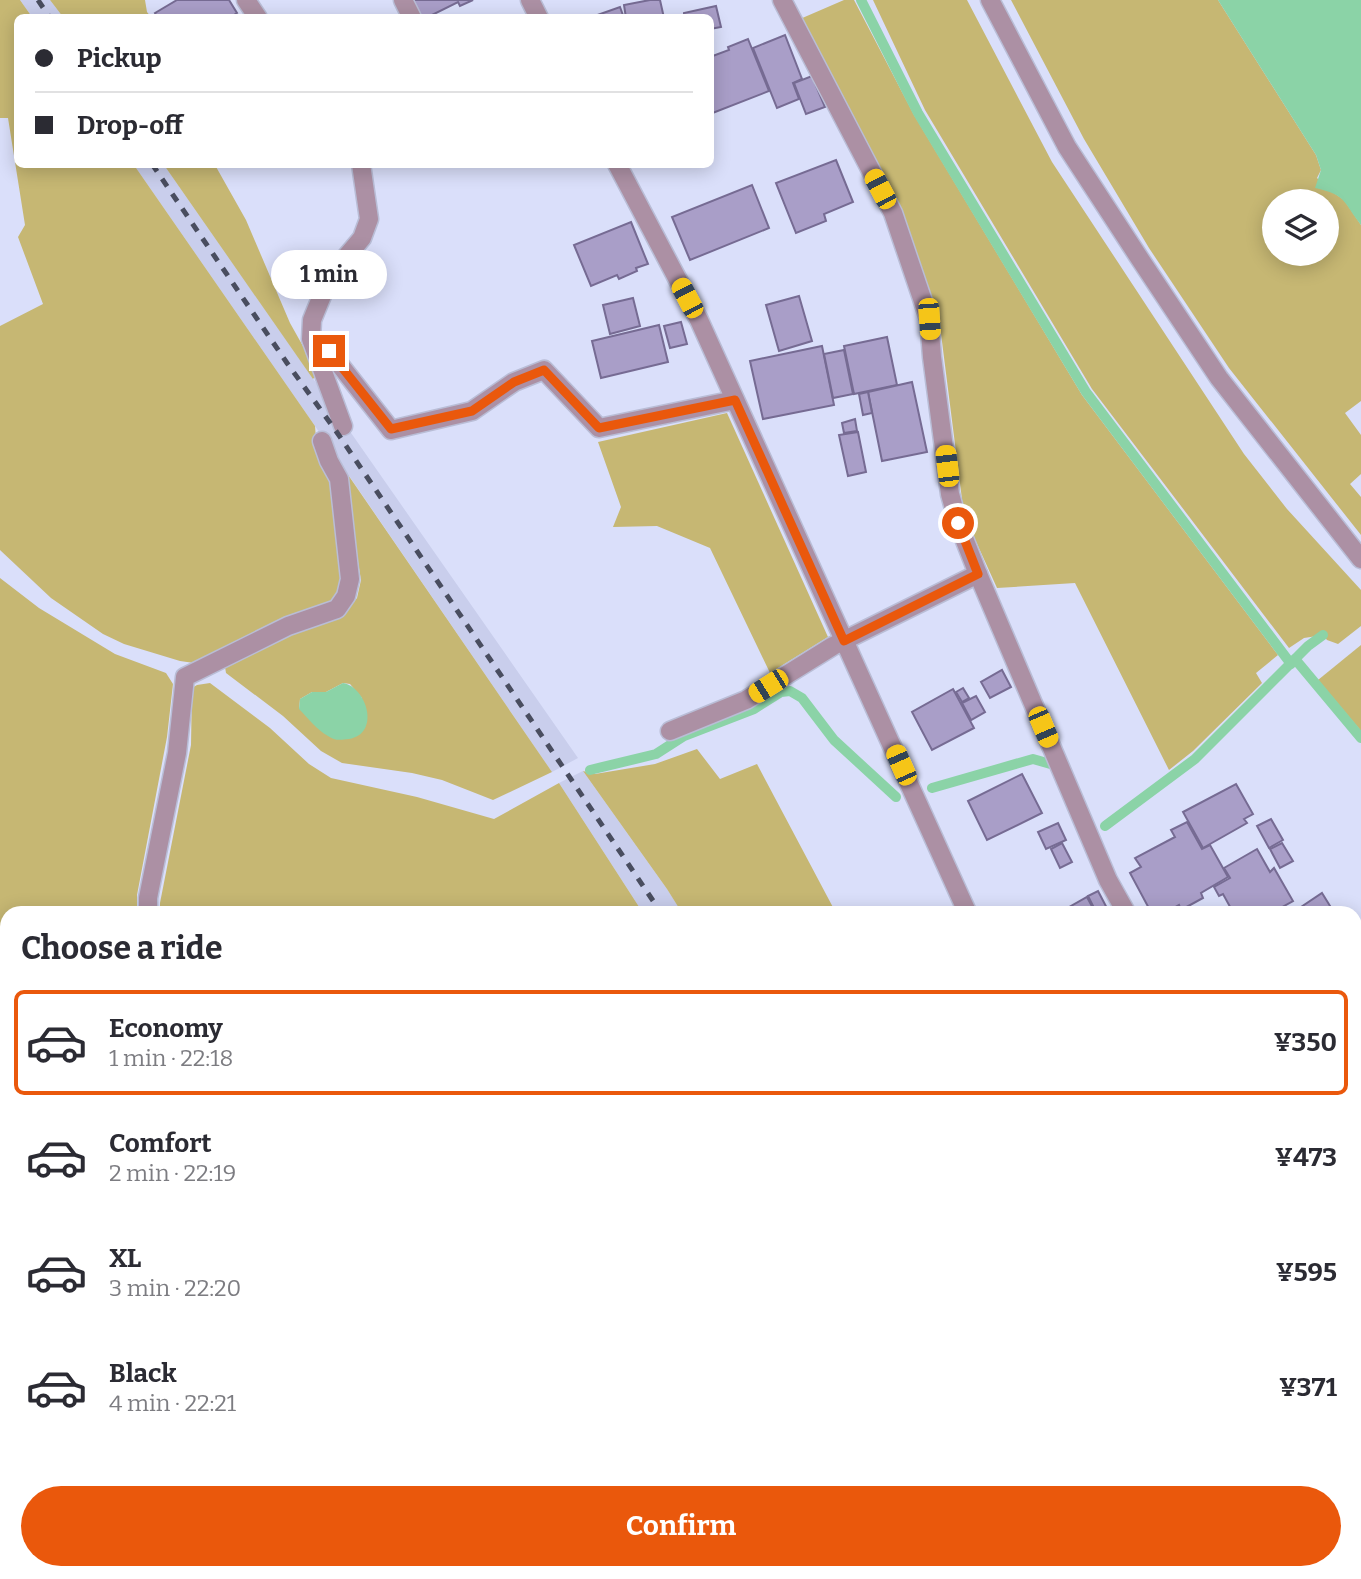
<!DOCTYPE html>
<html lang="en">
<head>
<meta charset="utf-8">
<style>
  body { margin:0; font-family:Bitter,serif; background:#f7f7f7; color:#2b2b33; height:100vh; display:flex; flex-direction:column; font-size:26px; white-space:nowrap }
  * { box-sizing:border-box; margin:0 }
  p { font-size:23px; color:#7c7c81 }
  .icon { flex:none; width:38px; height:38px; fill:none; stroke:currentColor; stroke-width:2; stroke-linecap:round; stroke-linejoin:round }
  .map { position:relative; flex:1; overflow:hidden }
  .panel { position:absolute; left:0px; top:906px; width:1362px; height:674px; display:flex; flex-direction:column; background:#fff; border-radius:21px 21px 0 0; box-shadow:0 4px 18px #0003 }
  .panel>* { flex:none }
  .guide { position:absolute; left:14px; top:14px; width:700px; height:154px; border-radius:10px; box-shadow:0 4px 18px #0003; display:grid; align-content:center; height:154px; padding:0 21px; background:#fff }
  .controls { position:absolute; left:1262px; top:189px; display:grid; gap:14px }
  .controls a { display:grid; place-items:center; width:77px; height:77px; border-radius:50%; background:#fff; box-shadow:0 4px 18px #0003; font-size:35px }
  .end { position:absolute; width:32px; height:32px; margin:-16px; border:9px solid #ea580c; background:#fff; box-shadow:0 0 0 4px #fff }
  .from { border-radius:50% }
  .bubble { position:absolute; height:49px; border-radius:24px; background:#fff; box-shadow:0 4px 18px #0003; font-size:23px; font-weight:700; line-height:49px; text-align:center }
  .car { position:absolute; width:21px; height:42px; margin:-21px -10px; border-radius:9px; box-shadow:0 0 5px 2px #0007; background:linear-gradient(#f5c518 24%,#345 0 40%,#f5c518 0 76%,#345 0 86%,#f5c518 0) }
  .guide b { display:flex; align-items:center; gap:24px; height:66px; font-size:26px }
  .guide b+b { border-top:2px solid #e1e1e2 }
  .guide i { width:18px; height:18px; background:#2b2b33 }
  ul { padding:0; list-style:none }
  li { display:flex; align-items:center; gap:21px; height:105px; margin:0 14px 10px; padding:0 7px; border:4px solid transparent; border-radius:10px }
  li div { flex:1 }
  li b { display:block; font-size:26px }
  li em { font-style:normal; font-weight:700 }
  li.on { border-color:#ea580c }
  li>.icon { width:63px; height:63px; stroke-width:1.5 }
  h2 { padding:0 21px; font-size:32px; line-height:84px }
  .primary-button { display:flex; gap:14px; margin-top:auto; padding:14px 21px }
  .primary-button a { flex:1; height:80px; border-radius:42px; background:#ea580c; color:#fff; font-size:28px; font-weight:700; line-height:80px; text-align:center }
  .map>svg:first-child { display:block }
  .built { fill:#c9ceec }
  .green { fill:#c6b773; fill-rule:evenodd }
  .water { fill:#8bd3a7 }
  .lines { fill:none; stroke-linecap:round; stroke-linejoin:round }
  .stream { stroke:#8bd3a7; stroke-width:10 }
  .building { fill:#a99ec8; stroke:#766b93; stroke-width:2 }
  .lane-casing { stroke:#b9bdd6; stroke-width:18 }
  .street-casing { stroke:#b9bdd6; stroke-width:21 }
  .lane { stroke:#ac90a4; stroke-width:14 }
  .street { stroke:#ac90a4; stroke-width:18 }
  .rail { stroke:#494d5f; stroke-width:5; stroke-dasharray:9 9; stroke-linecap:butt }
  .route { stroke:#ea580c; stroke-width:9 }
</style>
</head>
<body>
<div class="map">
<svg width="1361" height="1579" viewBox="0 0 1361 1579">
  <rect width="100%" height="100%" fill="#dadffa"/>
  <g class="built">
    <polygon points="20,0 50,0 63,17 32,17"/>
    <polygon points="134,165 164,165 578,758 552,772 315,426"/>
    <polygon points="583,771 667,889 682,913 643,913 559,783"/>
    <polygon points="946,1573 982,1573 985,1579 948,1579"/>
  </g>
  <g class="green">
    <polygon points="0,0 20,0 32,17 18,18 18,164 134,165 315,426 316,439 333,480 331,490 345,576 342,588 332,602 194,663 180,661 124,644 103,634 51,598 0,550 0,326 43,304 18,237 25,225 8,118 0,118"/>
    <polygon points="50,0 145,0 147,12 151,17 63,17"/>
    <polygon points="844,0 854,0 914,115 1082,395 1278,655 1256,673 1262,683 1193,751 1169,770 1075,583 997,588 964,515 939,318 900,205 800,19"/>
    <polygon points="873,0 967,0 1052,162 1244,454 1287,509 1361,590 1361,626 1338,644 1327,640 1321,633 1317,636 1304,638 1289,648 1092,389 925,110"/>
    <path d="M1011 0H1218L1316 155 1321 170 1317 178 1331 191 1344 200 1361 225V401L1345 413 1361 435V474L1350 484 1361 497V535L1229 368 1149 248 1084 139ZM1274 201H1326V254H1274Z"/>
    <polygon points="164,165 215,165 246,220 290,323 318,373 313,379"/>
    <polygon points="727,413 828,637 770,673 710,548 657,526 613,527 621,507 598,442"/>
    <path d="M342 466 552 772 493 800 442 780 412 773 342 763 321 751 283 716 226 673 225 667 301 629 346 612 357 598 361 580ZM343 683 350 684 362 698 299 709 300 699 312 692H326Z"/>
    <polygon points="0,578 39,608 115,654 166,673 173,684 167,737 137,895 137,913 7,914 7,1055 0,1049"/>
    <polygon points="1361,645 1361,731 1318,680"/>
    <polygon points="210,683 270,728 309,764 331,778 417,797 494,819 559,783 643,913 160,914 160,903 191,745 192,688 197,685"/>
    <polygon points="697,749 720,779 757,764 836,913 682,913 667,889 583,771 595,774 655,764"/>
    <polygon points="785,1573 946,1573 948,1579 786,1579"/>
  </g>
  <g class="water">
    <path d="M1218 0H1361V225C1343 202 1347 195 1315 188L1321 170 1316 155Z"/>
    <path d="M343 683C367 687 381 734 349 739 340 740 335 741 328 736 317 730 308 718 299 709L300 699 312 692H326Z"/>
  </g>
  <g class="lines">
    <g class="stream">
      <polyline points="861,0 918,113 1086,392 1291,664"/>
      <polyline points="1295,659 1361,738"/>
      <polyline points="590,770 656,754 684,736 754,709 781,692 790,691 802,698 834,740 896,797"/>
      <polyline points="932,788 1033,759 1054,765"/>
      <polyline points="1105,826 1195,759 1308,646 1323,635"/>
    </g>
  </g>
  <g class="building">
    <polygon points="177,0 229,0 237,13 229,18 158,18 155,13"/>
    <polygon points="413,0 473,0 460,6 458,2 426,18 422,18"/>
    <polygon points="650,0 660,0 664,18 626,18 624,5"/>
    <polygon points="716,6 721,27 710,29 710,18 684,18 684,13"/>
    <polygon points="620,7 624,18 589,18"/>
    <polygon points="785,35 802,79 793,83 799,99 777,108 753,48"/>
    <polygon points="748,39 769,91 710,114 710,57 729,50 728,47"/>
    <polygon points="812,76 825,107 806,114 794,83"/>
    <polygon points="836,160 853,202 824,214 826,221 796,233 776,183"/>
    <polygon points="752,185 769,228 690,260 672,217"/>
    <polygon points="631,222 648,264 636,268 637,271 619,279 617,275 591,286 574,245"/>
    <polygon points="799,296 812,341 779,351 766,305"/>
    <polygon points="633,298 640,326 610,334 603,305"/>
    <polygon points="681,322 687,344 670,348 664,326"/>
    <polygon points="659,325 668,362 601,378 592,341"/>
    <polygon points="887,337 897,385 854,394 844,346"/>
    <polygon points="822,346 834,405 763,419 750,361"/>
    <polygon points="844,350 853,394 833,398 824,354"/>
    <polygon points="912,382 927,452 882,461 868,392"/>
    <polygon points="868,392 872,413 863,415 859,394"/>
    <polygon points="855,419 857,431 844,433 842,423"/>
    <polygon points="858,432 866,472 848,476 839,435"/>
    <polygon points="1002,670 1011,687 990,698 981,682"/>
    <polygon points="963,688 969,698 962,702 956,692"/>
    <polygon points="953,689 974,728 932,750 912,712"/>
    <polygon points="976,696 985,712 971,720 962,703"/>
    <polygon points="1022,774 1042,813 987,840 968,801"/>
    <polygon points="1236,784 1253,814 1244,819 1247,823 1203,848 1183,812"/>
    <polygon points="1271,819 1283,840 1269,848 1257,826"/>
    <polygon points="1187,822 1202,849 1210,845 1228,877 1201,893 1203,898 1181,910 1179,905 1163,914 1152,914 1130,873 1141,867 1135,858 1175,837 1171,830"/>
    <polygon points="1058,823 1066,840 1046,849 1038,832"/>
    <polygon points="1062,843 1072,862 1060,868 1051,849"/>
    <polygon points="1282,843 1293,861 1280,868 1270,849"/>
    <polygon points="1257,849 1270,872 1274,868 1293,901 1277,910 1278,914 1234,914 1223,894 1219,896 1214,887 1230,878 1224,868"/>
    <polygon points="1098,891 1110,914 1097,914 1088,896"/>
    <polygon points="1322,893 1335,914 1301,914 1298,909"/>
    <polygon points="1087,897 1096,914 1057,914"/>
    <polygon points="1359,944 1361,946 1361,962 1354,952 1354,947"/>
    <polygon points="1354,960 1361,970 1361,991 1354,996"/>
    <polygon points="1361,1042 1361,1088 1354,1082 1354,1049"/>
    <polygon points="1357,1251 1361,1258 1361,1291 1354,1278 1354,1253"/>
    <polygon points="7,1303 7,1380 0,1384 0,1308"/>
    <polygon points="1361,1312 1361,1346 1358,1346 1354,1334 1354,1314"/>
    <polygon points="1361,1471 1361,1525 1358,1526 1354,1519 1354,1473"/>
    <polygon points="1354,1528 1361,1547 1361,1573 1342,1579 1336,1579 1334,1573 1354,1573"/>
    <polygon points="995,1573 1083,1573 1085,1579 997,1579"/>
  </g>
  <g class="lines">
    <defs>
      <polyline id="lane" points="1171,1579 1179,1573"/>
      <g id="street">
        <polyline points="246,0 258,18"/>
        <polyline points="403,0 412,18"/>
        <polyline points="530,0 539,18"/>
        <polyline points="782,0 893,213 929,319 932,357 950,494 958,523 978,574 1108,880 1127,914"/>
        <polyline points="990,0 1067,147 1138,256 1219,378 1361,559"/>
        <polyline points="617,164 699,320 968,914"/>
        <polyline points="312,341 329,351 391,430 472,411 514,382 544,370 599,428 735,400"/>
        <polyline points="343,426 311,339 312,320 330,276 362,238 369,219 361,164"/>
        <polyline points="670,731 746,700 833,646 978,574"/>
        <polyline points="148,914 148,898 177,753 185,677 288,626 337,609 346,596 350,579 339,479 329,461 322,441"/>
        <polyline points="1354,1147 1361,1153"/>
        <polyline points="0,1449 7,1446"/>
        <polyline points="1354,1460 1361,1456"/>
        <polyline points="288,1573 291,1579"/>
        <polyline points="1270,1573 1272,1579"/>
      </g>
    </defs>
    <use href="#lane" class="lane-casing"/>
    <use href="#street" class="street-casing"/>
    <use href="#lane" class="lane"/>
    <use href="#street" class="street"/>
    <g class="rail">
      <polyline points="38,0 50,18"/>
      <polyline points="152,164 287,363 336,431 662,914"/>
      <polyline points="967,1573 969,1579"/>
    </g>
  </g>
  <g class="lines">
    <polyline class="route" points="329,351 391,429 472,411 514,382 544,370 599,428 735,400 844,641 978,574 958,523"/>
  </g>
</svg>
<div class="controls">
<a><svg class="icon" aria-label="layers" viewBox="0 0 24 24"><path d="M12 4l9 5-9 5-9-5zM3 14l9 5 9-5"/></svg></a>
</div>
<i class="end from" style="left:958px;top:523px"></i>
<i class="end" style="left:329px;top:351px"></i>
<div class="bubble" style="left:271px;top:250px;width:116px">1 min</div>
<i class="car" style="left:880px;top:189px;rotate:332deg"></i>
<i class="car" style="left:687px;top:298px;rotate:332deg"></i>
<i class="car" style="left:929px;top:319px;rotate:176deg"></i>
<i class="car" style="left:947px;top:466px;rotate:353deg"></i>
<i class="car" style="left:768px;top:686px;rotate:238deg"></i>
<i class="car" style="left:1043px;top:727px;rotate:157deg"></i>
<i class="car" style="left:901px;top:765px;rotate:336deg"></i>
<div class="guide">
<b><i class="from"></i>Pickup</b>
<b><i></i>Drop-off</b>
</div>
<section class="panel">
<h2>Choose a ride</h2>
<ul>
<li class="on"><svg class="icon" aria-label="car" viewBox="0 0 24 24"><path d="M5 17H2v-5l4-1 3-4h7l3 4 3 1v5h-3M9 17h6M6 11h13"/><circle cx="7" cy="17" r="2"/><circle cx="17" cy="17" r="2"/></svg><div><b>Economy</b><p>1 min · 22:18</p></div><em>¥350</em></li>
<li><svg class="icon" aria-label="car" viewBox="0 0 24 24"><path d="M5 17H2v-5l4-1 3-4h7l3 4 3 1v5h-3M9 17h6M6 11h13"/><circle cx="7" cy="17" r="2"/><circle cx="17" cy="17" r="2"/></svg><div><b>Comfort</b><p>2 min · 22:19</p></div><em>¥473</em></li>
<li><svg class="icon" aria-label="car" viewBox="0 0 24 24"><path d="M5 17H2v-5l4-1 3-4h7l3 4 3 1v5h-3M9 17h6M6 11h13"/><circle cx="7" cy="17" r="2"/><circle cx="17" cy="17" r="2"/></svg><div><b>XL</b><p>3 min · 22:20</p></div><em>¥595</em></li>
<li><svg class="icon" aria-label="car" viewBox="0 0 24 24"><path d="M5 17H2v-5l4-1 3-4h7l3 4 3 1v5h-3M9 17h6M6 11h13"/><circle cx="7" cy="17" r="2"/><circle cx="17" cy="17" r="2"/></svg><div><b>Black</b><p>4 min · 22:21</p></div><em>¥371</em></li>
</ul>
<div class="primary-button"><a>Confirm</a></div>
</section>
</div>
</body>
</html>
